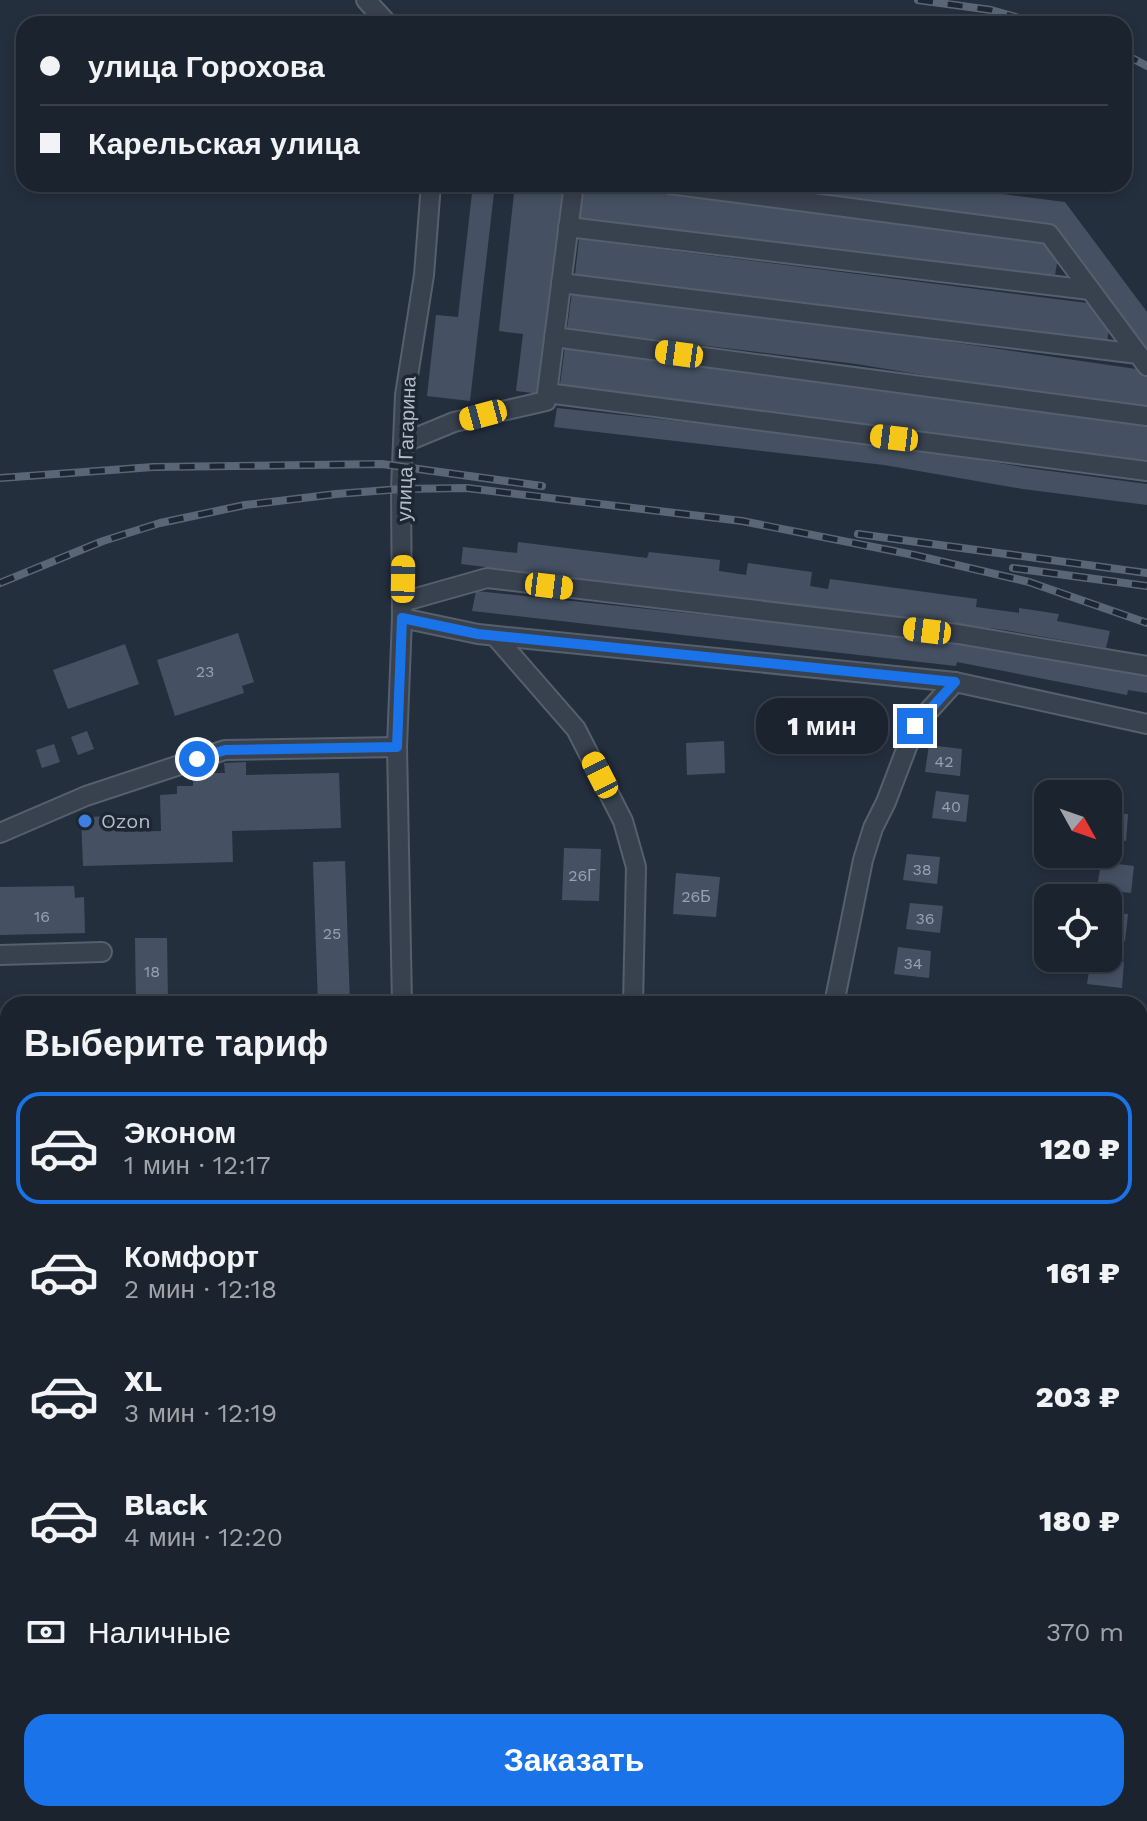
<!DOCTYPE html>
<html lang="ru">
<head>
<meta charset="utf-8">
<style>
  body { margin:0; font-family:"Work Sans",sans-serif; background:#242b36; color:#f1f3f6; height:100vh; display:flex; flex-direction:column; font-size:30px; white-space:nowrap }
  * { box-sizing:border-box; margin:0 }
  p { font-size:26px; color:#a0a4aa }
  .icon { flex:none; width:44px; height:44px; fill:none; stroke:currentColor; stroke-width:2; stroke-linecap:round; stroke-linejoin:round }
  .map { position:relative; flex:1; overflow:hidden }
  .drawer { position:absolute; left:0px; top:996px; width:1148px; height:826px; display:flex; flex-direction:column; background:#1b232e; border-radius:24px 24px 0 0; box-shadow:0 4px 12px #0003,0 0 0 2px #39404a }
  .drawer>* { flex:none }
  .banner { position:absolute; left:16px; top:16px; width:1116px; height:176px; border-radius:24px; box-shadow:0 4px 12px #0003,0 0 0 2px #39404a; display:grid; align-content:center; height:176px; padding:0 24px; background:#1b232e }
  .needle { width:52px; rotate:130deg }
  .buttons { position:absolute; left:1034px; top:780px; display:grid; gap:16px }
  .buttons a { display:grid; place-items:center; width:88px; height:88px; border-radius:16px; background:#1b232e; box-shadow:0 4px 12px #0003,0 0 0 2px #39404a; font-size:40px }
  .end { position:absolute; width:36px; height:36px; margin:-18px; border:10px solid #1a73e8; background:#fff; box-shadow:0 0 0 4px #fff }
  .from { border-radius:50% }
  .bubble { position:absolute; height:56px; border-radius:24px; background:#1b232e; box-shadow:0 4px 12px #0003,0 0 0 2px #39404a; font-size:26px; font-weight:800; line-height:56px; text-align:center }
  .car { position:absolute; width:24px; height:48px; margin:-24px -12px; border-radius:10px; box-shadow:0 0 6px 2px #0007; background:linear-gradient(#f5c518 24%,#345 0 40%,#f5c518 0 76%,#345 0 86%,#f5c518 0) }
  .banner b { display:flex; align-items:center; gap:28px; height:76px; font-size:30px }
  .banner b+b { border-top:2px solid #39404a }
  .banner i { width:20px; height:20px; background:#f1f3f6 }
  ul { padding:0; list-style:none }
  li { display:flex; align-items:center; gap:24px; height:112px; margin:0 16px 12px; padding:0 8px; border:4px solid transparent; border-radius:24px }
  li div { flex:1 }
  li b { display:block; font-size:30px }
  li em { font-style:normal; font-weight:800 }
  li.active { border-color:#1a73e8 }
  li>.icon { width:72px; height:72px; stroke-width:1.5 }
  h2 { padding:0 24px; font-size:36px; line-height:96px }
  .pay { display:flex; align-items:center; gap:20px; height:88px; padding:0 24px; font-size:30px }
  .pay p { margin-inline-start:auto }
  .action { display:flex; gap:16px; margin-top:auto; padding:16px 24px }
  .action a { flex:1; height:92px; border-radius:24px; background:#1a73e8; color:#fff; font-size:32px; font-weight:800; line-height:92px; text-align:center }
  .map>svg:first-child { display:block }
  .building { fill:#455162 }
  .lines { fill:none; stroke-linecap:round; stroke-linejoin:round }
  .minor-casing { stroke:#565f6c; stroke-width:22 }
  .minor { stroke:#38414e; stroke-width:18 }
  .rail-casing { stroke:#5a6575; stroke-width:8 }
  .rail { stroke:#1d2633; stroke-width:5; stroke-dasharray:15; stroke-linecap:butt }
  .route { stroke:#1a73e8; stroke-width:10 }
  .shop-dot { fill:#3f7fe0; stroke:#1d2633; stroke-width:3 }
  .labels { text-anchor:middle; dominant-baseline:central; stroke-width:7; stroke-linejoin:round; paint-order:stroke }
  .number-label { font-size:16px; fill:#98a1af }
  .street-label { font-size:20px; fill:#b4bcc9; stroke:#1d2633 }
  .poi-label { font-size:20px; fill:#b4bcc9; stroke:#1d2633; text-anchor:start }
</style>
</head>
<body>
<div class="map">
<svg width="1147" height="1821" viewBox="0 0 1147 1821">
  <rect width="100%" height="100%" fill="#242f3e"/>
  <g class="building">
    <polygon points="473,184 495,184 470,401 427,396 436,315 458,317"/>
    <polygon points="515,184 565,185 541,394 516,391 523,334 499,331"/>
    <polygon points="734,184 923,184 1065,202 1147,312 1147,348 1055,227 734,186"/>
    <polygon points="583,185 1036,236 1059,251 1055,275 578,222"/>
    <polygon points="579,239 1095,304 1110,322 1107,342 575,275"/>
    <polygon points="572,293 862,329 1143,370 1147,376 1147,407 1082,401 856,364 567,329"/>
    <polygon points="565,347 1147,425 1147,461 560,385"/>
    <polygon points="557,408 887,444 1028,468 1147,484 1147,505 1023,489 884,465 554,427"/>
    <polygon points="518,542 647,558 649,552 720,560 719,571 746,575 748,563 812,572 810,586 828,589 830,579 977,599 976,607 1019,613 1019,608 1059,614 1057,621 1110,631 1106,648 1005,630 461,564 463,547 517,553"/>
    <polygon points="476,591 962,642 1147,676 1147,693 1128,690 1127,695 957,662 956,666 472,611"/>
    <polygon points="238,633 254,682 242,686 244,693 175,716 157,660"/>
    <polygon points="125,644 139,684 68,709 53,670"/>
    <polygon points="87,731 94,749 78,755 71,737"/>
    <polygon points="724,741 725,773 687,775 686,743"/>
    <polygon points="54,744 60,762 42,768 36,750"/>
    <polygon points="929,745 962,749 960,776 925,772"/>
    <polygon points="246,762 246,775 339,773 341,828 232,831 233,862 83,866 81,817 124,816 124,832 161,831 160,795 177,794 177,786 193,786 193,779 209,778 208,773 225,773 224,763"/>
    <polygon points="936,791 969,795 966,822 932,818"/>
    <polygon points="1108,813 1128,814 1126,841 1108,839"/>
    <polygon points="564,848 601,849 599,901 562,900"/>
    <polygon points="907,854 940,857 937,884 903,880"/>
    <polygon points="345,861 350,1004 318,1004 313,862"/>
    <polygon points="1101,862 1134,866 1131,893 1097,889"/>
    <polygon points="676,873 720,877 716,917 673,914"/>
    <polygon points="74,886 75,898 84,897 85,933 0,935 0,887"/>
    <polygon points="910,903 943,906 940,933 906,929"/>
    <polygon points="1108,912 1128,914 1125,941 1108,939"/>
    <polygon points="135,938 167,938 168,1004 136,1004"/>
    <polygon points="898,947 931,951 929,978 894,974"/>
    <polygon points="1091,958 1124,962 1122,988 1087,984"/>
    <polygon points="892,995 925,999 924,1004 890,1004"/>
    <polygon points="673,1000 694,1002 694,1004 673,1004"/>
    <polygon points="0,1171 8,1171 8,1206 0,1207"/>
    <rect x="1140" y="1333" width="7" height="27"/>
    <polygon points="1140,1396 1147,1397 1147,1424 1140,1423"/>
    <rect x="1140" y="1498" width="7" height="27"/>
    <rect x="0" y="1548" width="8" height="30"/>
    <rect x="1140" y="1555" width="7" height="27"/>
    <rect x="1140" y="1596" width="7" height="27"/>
    <rect x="1140" y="1636" width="7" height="34"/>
    <rect x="1140" y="1737" width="7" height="27"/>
    <rect x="1140" y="1787" width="7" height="27"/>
    <polygon points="8,1799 8,1814 57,1814 57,1821 0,1821 0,1800"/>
    <polygon points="122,1814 371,1814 371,1820 123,1821"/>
  </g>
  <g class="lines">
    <defs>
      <g id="minor">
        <polyline points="366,0 388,24"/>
        <polyline points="669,184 1049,234 1147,366"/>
        <polyline points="568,227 1090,290"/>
        <polyline points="561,283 1138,354"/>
        <polyline points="554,337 1147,416"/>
        <polyline points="547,393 1147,471"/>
        <polyline points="403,443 454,422 546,401 574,184"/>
        <polyline points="402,602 487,578 958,634 1147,666"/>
        <polyline points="402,618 478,634 955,682 1147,724"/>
        <polyline points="495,636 576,729 623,821 636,867 633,1004"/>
        <polyline points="0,833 86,796 225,750 397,747"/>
        <polyline points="0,955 102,952"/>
        <polyline points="402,1004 397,747 402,618 401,489 405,395 424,275 431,184"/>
        <polyline points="834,1004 863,860 873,828 886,802 915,726 955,682"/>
        <polyline points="1140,1109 1147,1063"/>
        <polyline points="0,1146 8,1146"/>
        <polyline points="1140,1161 1147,1162"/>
        <polyline points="0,1219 8,1219"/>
        <polyline points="1140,1471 1147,1471"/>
        <polyline points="0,1609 8,1609"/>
        <polyline points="1140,1697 1147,1697"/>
        <polyline points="0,1783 8,1783"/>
        <polyline points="93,1814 93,1821"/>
        <polyline points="417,1814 417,1821"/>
        <polyline points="727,1821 727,1814"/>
        <polyline points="1084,1821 1084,1814"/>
      </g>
    </defs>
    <use href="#minor" class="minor-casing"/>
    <use href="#minor" class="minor"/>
    <defs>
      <g id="rail">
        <polyline points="918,0 991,10 1040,24"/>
        <polyline points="1124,54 1147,66"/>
        <polyline points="0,478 153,467 382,464 542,486"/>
        <polyline points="858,534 1147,573"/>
        <polyline points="1013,568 1147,586"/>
        <polyline points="0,583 103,541 160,523 245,505 336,494 401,489 467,488 742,521 914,555 1029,582 1147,623"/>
      </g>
    </defs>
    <use href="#rail" class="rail-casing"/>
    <use href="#rail" class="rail"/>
  </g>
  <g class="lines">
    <polyline class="route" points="197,759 225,750 397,747 402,618 478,634 955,682 915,726"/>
  </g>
  <circle class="shop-dot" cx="85" cy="821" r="8"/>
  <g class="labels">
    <g class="number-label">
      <text x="205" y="671">23</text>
      <text x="944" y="761">42</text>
      <text x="951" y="806">40</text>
      <text x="922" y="869">38</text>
      <text x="582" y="875">26Г</text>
      <text x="696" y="896">26Б</text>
      <text x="42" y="916">16</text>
      <text x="925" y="918">36</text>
      <text x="332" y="933">25</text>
      <text x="913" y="963">34</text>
      <text x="152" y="971">18</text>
    </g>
    <g class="street-label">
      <text transform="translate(406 449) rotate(-88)">улица Гагарина</text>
    </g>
    <g class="poi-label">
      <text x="101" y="821">Ozon</text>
    </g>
  </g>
</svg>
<div class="buttons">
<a><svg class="needle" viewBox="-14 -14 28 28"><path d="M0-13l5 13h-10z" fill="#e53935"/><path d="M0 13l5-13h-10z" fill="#a0a4aa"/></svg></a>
<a><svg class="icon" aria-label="locate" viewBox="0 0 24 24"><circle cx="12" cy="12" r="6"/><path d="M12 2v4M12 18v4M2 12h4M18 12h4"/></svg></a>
</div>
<i class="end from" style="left:197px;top:759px"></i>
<i class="end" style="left:915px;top:726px"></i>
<div class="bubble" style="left:756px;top:698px;width:132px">1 мин</div>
<i class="car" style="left:679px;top:354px;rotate:278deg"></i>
<i class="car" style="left:483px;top:415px;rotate:255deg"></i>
<i class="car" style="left:894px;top:438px;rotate:277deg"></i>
<i class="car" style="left:403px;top:579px;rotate:1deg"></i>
<i class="car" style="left:549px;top:586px;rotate:97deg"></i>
<i class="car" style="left:927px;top:631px;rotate:277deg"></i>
<i class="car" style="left:600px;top:775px;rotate:333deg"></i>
<div class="banner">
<b><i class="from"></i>улица Горохова</b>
<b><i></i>Карельская улица</b>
</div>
<section class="drawer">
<h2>Выберите тариф</h2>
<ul>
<li class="active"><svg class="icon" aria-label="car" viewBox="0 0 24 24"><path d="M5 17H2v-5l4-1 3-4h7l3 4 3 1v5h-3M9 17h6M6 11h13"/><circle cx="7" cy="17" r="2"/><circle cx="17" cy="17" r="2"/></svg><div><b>Эконом</b><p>1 мин · 12:17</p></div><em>120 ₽</em></li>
<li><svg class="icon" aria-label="car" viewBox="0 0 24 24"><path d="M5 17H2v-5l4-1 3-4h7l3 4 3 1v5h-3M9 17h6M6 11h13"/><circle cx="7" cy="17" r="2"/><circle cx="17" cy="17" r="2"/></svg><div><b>Комфорт</b><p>2 мин · 12:18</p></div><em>161 ₽</em></li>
<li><svg class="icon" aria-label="car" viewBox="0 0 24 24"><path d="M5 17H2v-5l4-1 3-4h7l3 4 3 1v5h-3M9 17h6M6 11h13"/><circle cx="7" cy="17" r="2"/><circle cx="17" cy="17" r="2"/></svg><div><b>XL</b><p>3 мин · 12:19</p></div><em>203 ₽</em></li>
<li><svg class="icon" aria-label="car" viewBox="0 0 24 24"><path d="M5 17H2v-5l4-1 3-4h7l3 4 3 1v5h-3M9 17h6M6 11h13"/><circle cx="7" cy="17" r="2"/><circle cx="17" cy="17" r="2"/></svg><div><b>Black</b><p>4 мин · 12:20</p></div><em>180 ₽</em></li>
</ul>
<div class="pay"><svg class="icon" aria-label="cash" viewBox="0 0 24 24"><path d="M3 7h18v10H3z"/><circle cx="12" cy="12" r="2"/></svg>Наличные<p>370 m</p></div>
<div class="action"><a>Заказать</a></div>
</section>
</div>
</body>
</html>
